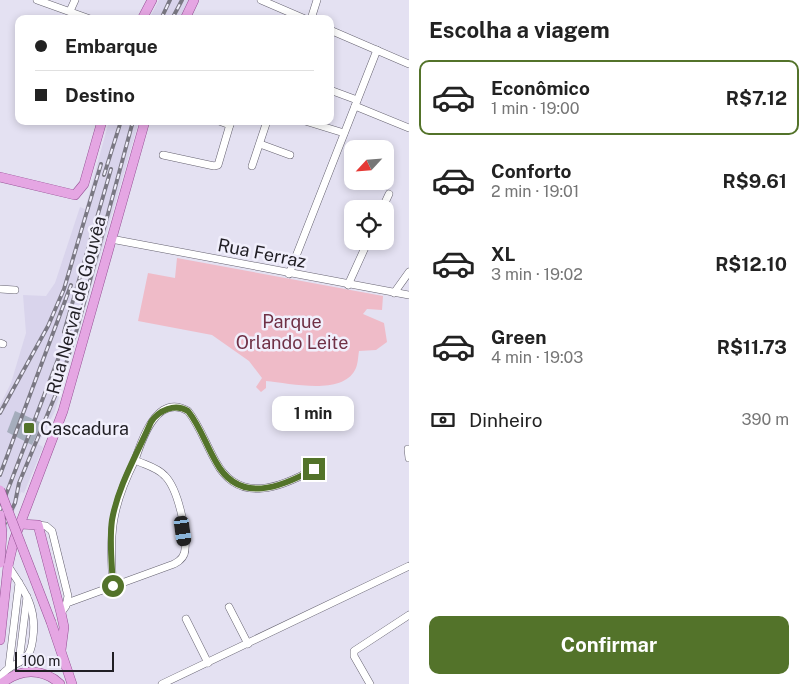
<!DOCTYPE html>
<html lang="pt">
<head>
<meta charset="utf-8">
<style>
  body { margin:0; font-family:"Public Sans",sans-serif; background:#f6f6f6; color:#222; height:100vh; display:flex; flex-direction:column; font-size:19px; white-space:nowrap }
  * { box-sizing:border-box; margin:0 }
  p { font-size:16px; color:#767676 }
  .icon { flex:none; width:28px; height:28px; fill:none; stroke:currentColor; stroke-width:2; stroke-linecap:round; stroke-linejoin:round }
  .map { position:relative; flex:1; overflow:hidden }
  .drawer { display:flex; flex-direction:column; background:#fff; width:400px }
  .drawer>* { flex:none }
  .guide { position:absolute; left:15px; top:15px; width:319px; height:110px; border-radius:10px; box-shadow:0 2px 8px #0003; display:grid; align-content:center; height:110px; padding:0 20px; background:#fff }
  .needle { width:32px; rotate:244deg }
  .tools { position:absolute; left:344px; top:140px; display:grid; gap:10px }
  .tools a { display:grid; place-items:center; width:50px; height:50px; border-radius:10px; background:#fff; box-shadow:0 2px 8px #0003; font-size:25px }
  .scale { position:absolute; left:15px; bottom:12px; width:99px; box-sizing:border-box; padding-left:5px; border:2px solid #201e24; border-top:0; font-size:14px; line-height:18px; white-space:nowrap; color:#201e24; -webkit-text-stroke:4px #f1effc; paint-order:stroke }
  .end { position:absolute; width:22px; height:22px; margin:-11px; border:6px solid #53732a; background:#fff; box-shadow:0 0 0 2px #fff }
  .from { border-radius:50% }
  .bubble { position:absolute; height:35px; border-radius:10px; background:#fff; box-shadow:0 2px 8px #0003; font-size:16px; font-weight:700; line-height:35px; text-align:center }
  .car { position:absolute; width:15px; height:30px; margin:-15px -8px; border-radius:6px; box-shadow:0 0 4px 1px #0007; background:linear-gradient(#222 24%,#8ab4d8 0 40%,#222 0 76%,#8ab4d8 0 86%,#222 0) }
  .guide b { display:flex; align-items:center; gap:18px; height:48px; font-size:19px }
  .guide b+b { border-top:1px solid #e0e0e0 }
  .guide i { width:12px; height:12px; background:#222 }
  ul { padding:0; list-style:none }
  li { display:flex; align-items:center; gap:15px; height:75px; margin:0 10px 8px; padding:0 10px; border:2px solid transparent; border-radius:10px }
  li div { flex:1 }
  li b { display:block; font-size:19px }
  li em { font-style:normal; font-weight:700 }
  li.current { border-color:#53732a }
  li>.icon { width:45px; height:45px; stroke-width:1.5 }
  h2 { padding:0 20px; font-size:22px; line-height:60px }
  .pay { display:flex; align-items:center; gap:12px; height:55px; padding:0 20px; font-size:19px }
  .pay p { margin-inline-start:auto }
  .cta { display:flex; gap:10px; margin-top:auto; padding:10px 20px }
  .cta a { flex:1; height:58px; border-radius:10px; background:#53732a; color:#fff; font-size:20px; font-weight:700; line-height:58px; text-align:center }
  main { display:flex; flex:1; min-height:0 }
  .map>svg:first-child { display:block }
  .built { fill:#d9d4ec }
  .green { fill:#efbbc8 }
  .building { fill:#a5adbc }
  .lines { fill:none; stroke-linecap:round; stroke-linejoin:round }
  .minor-casing { stroke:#656270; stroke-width:8 }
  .major-casing { stroke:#945094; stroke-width:10 }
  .minor { stroke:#fff; stroke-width:7 }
  .major { stroke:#e5a6e3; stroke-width:9 }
  .rail-casing { stroke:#7a7883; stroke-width:4 }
  .rail { stroke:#f1effc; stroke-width:2; stroke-dasharray:5.5; stroke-linecap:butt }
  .major-bridge-casing { stroke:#945094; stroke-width:10; stroke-linecap:butt }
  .major-bridge { stroke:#e5a6e3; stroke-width:9 }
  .route { stroke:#53732a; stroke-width:6 }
  .poi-dot { fill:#53732a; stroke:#f1effc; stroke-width:2 }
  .labels { text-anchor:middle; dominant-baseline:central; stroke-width:5; stroke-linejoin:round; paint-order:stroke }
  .street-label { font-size:18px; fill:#201e24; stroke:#f1effc }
  .park-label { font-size:18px; fill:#703146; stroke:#f1effc }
  .poi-label { font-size:18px; fill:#201e24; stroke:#f1effc; text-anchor:start }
</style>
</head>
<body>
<main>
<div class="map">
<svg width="409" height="684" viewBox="0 0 409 684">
  <rect width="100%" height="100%" fill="#e4e1f2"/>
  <g class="built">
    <polygon points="159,0 189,0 180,19 149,19"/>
    <polygon points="109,121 139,121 55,411 38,444 43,447 24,493 21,492 0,553 0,405 11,383 26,333 23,295 46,296 55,283 80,207 85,209"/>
  </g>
  <path class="green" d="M177 258 383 296 382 310 367 309 363 314 384 323 387 342 376 350 359 351C358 357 358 365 355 370 341 396 290 383 266 381V388L261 392 256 387 262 378 249 361 212 335 138 321 148 273 175 278Z"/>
  <polygon class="building" points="15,411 42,423 32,445 7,432"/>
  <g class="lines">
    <defs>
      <g id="minor">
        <polyline points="37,0 90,19"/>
        <polyline points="261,0 305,19"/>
        <polyline points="70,11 75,0"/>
        <polyline points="311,19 317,0"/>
        <polyline points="330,30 409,64"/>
        <polyline points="330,90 357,100"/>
        <polyline points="355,106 409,128"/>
        <polyline points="219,121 230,125"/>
        <polyline points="305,121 344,133"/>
        <polyline points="260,144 290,155"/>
        <polyline points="163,155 214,166 218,165 231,121"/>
        <polyline points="252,166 267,121"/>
        <polyline points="382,209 389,194"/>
        <polyline points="111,239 409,295"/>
        <polyline points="289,274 377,50"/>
        <polyline points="348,285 368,241"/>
        <polyline points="0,289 15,290"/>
        <polyline points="394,293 409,272"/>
        <polyline points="0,343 3,344"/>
        <polyline points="408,449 409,458"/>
        <polyline points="38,525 46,526 52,531 68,596 66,606 61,613"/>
        <path d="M113 586C109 534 111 508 135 460"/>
        <path d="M67 603 174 564C180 561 185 556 185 549 187 531 178 489 165 476 157 467 145 465 135 460 142 439 157 393 188 411 200 426 206 445 216 462 239 505 282 487 314 469"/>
        <polyline points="229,607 248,644"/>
        <polyline points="186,619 208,663"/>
        <polyline points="19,662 27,597"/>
        <polyline points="9,666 19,583"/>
        <path d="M0 677C8 665 19 665 27 656 32 650 32 644 33 637 37 607 24 590 8 566"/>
        <polyline points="162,684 409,566"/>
        <polyline points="370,684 354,656 354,651 409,615"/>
      </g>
      <g id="major">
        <polyline points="142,19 152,0"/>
        <polyline points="185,19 194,0"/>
        <polyline points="0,177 75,195 84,184 102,121"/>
        <polyline points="20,524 38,525 61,613 64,627 61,650"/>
        <polyline points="51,622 72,684"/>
        <polyline points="0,640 8,566 14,540 63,411 145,121"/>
        <path d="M1 684C19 669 42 667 60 684"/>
      </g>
    </defs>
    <use href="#minor" class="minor-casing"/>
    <use href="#major" class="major-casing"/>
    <use href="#minor" class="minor"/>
    <use href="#major" class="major"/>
    <defs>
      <g id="rail">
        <polyline points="161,19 170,0"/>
        <polyline points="172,19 182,0"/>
        <polyline points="104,175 121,121"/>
        <polyline points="64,332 111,169"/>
        <polyline points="0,413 48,326 64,289 101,164"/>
        <polyline points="0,475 71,285"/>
        <polyline points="0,510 70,328"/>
        <polyline points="0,533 15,503 19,483 58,389 77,329 133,121"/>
      </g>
    </defs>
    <use href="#rail" class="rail-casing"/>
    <use href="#rail" class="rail"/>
    <defs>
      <g id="major-bridge">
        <polyline points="0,490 51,622"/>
        <polyline points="0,515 2,533 0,563"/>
      </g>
    </defs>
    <use href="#major-bridge" class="major-bridge-casing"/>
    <use href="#major-bridge" class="major-bridge"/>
  </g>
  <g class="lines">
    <path class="route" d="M113 586C112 564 109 542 112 520 118 486 137 454 151 422 159 410 175 403 188 411 200 426 206 445 216 462 239 505 282 487 314 469"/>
  </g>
  <rect class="poi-dot" x="23" y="422" width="12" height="12" rx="2.5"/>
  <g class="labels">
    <g class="street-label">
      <text transform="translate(262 253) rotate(11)">Rua Ferraz</text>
      <text transform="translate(76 305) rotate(-75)">Rua Nerval de Gouvêa</text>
    </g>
    <g class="park-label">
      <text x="292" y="321">Parque<tspan x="292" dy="21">Orlando Leite</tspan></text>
    </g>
    <g class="poi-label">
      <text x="40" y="428">Cascadura</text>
    </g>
  </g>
</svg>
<div class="tools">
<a><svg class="needle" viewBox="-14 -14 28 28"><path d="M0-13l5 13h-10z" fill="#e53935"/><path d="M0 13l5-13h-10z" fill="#767676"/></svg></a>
<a><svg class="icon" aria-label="locate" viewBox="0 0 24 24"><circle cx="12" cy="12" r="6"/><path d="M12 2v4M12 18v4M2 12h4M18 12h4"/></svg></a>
</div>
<div class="scale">100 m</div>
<i class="end from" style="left:113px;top:586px"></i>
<i class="end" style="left:314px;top:469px"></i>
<div class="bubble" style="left:272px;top:396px;width:82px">1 min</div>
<i class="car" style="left:183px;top:531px;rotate:172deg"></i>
<div class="guide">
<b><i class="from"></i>Embarque</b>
<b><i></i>Destino</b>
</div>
</div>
<section class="drawer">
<h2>Escolha a viagem</h2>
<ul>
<li class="current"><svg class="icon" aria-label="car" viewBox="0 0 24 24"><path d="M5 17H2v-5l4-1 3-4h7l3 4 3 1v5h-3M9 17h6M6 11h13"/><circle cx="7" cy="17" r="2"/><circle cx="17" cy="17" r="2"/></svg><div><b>Econômico</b><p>1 min · 19:00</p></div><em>R$7.12</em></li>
<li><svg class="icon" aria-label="car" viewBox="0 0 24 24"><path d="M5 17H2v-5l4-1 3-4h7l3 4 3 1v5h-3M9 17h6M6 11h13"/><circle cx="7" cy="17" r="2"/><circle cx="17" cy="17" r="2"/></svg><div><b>Conforto</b><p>2 min · 19:01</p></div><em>R$9.61</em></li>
<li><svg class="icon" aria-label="car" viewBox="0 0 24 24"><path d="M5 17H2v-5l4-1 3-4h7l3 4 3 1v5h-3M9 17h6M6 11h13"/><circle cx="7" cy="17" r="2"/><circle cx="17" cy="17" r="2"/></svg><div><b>XL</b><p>3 min · 19:02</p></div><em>R$12.10</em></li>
<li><svg class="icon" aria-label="car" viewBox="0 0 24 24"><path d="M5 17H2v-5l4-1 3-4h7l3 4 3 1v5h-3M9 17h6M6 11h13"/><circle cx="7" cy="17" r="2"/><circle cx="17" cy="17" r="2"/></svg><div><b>Green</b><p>4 min · 19:03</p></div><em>R$11.73</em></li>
</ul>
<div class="pay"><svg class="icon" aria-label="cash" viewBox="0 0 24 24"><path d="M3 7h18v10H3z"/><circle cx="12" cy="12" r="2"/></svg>Dinheiro<p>390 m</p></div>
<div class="cta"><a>Confirmar</a></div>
</section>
</main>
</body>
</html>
